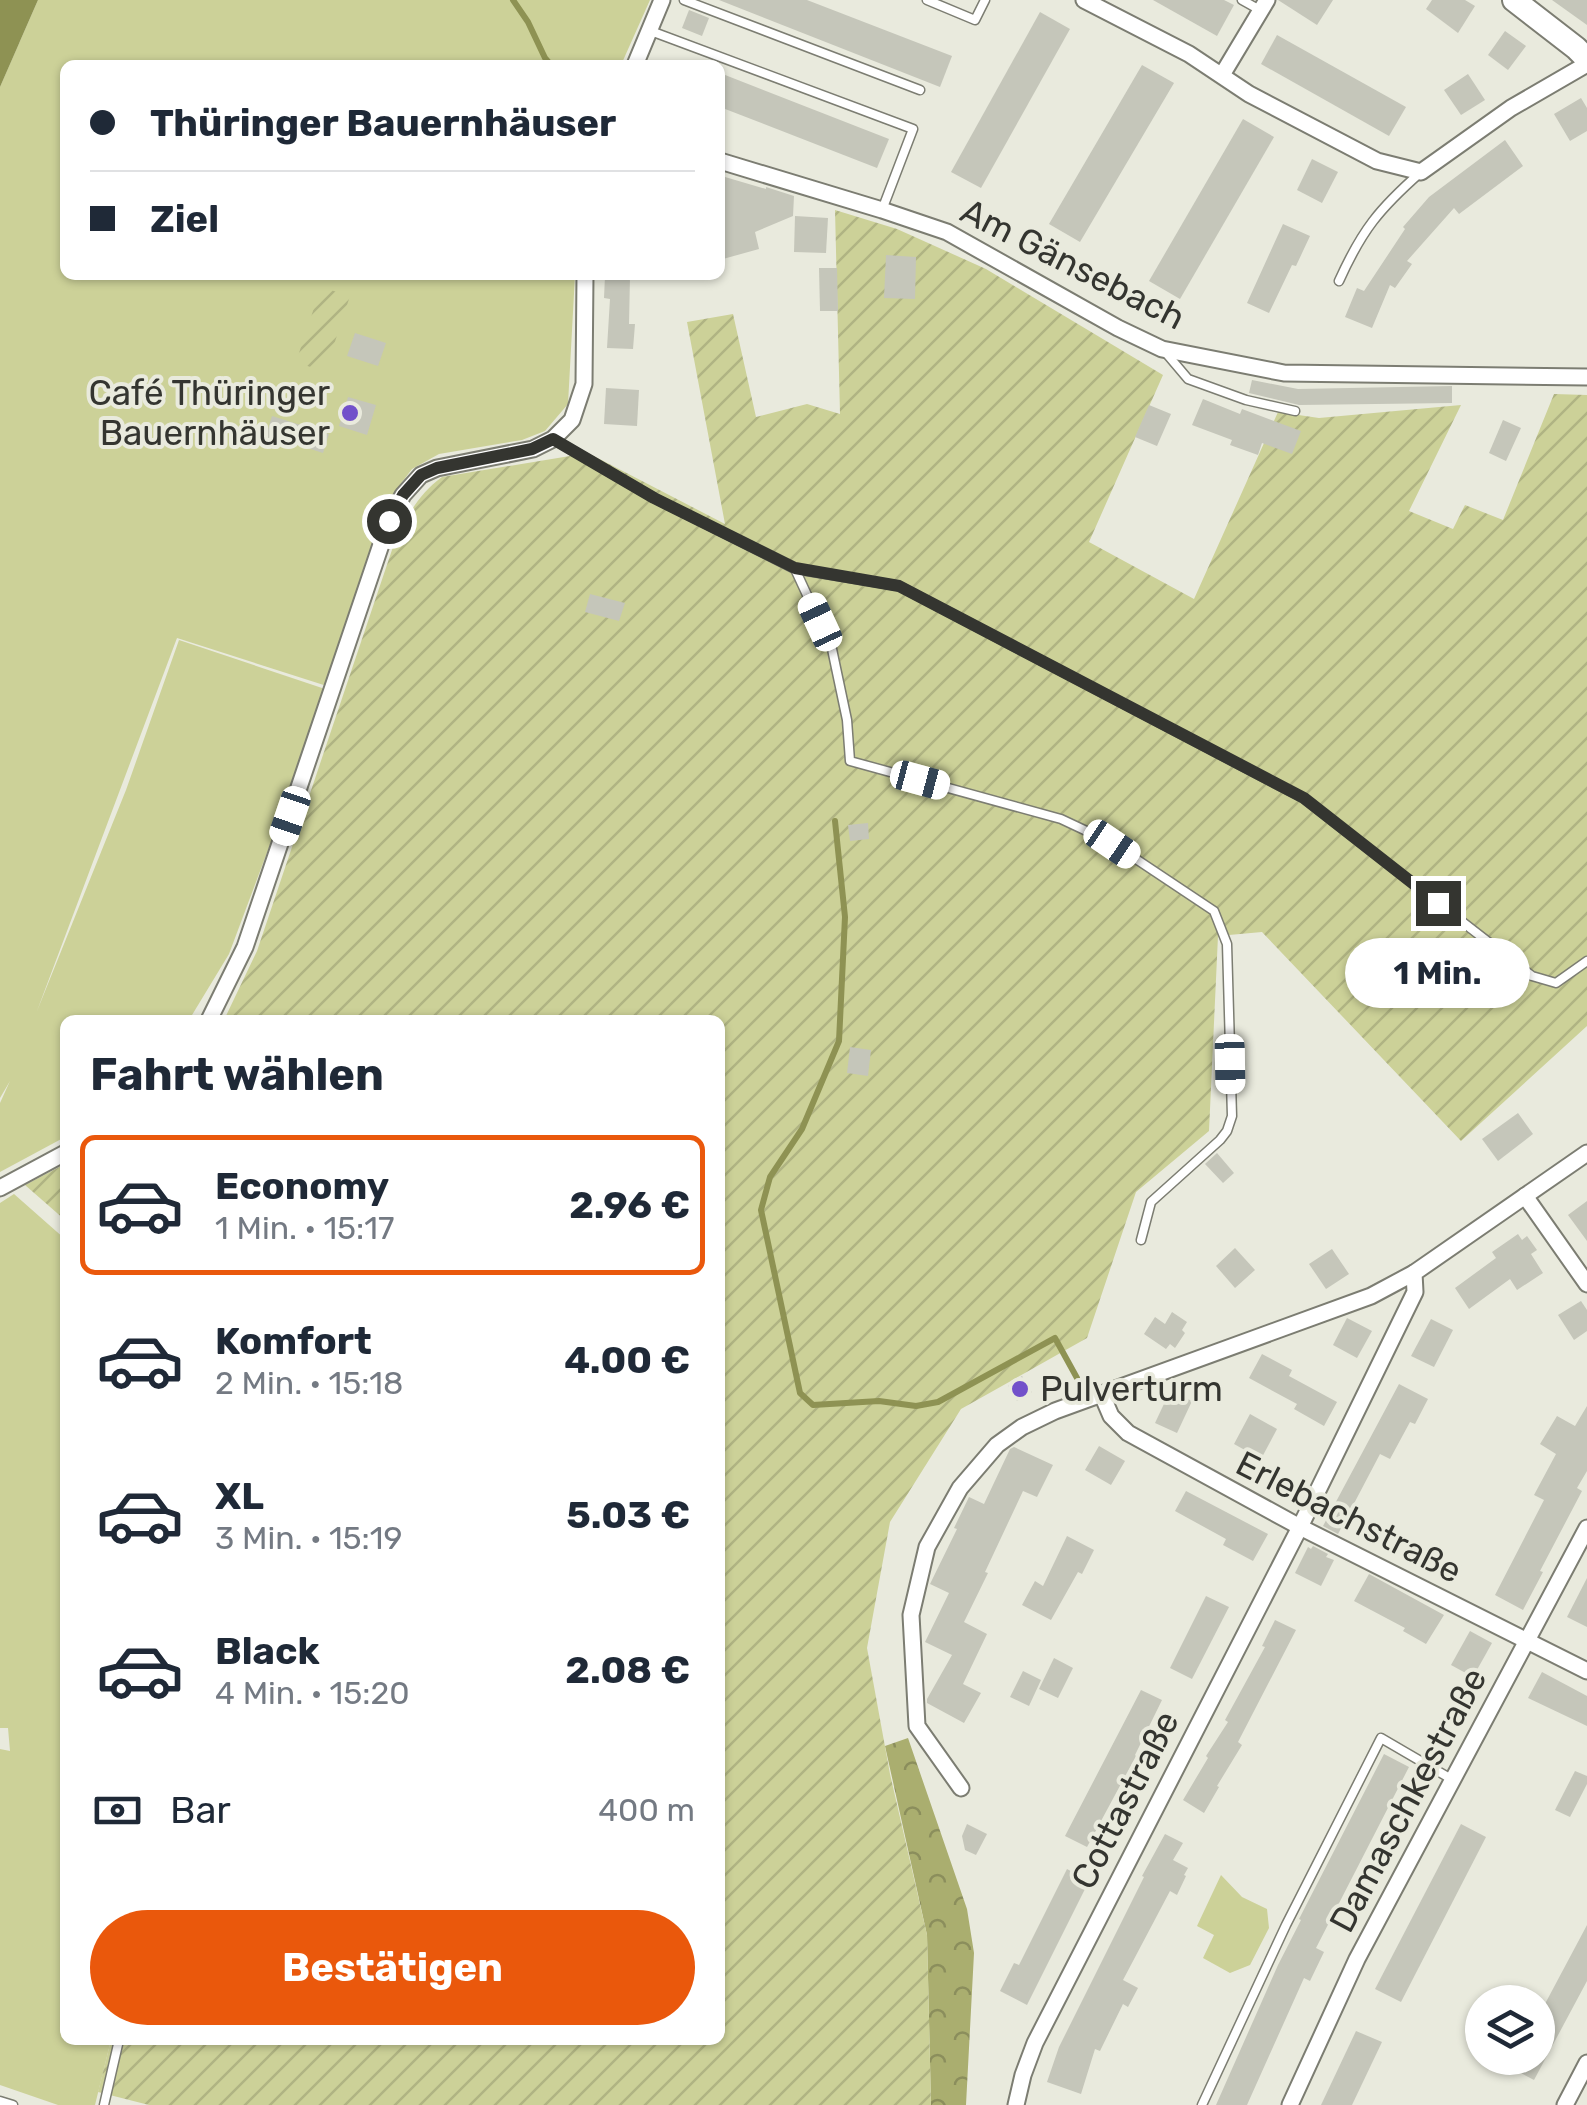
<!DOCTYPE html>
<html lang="de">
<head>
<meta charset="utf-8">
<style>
  body { margin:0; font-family:Rubik,sans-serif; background:#f2f2f3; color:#1f2937; height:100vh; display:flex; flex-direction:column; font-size:38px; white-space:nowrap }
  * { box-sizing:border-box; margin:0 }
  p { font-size:32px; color:#747a83 }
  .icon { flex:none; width:55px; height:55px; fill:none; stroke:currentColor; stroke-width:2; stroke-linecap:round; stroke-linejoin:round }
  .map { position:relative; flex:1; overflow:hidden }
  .sheet { position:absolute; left:60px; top:1015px; width:665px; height:1030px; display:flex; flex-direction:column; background:#fff; border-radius:15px; box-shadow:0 2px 8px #0004 }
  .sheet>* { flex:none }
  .hud { position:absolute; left:60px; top:60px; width:665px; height:220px; border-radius:15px; box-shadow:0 2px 8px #0004; display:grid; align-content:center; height:220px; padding:0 30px; background:#fff }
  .controls { position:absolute; left:1465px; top:1985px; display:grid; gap:20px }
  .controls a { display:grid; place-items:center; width:90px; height:90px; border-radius:50%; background:#fff; box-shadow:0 2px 8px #0004; font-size:50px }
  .end { position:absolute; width:45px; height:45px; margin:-22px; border:12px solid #343530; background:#fff; box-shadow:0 0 0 5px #fff }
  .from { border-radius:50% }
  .bubble { position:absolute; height:70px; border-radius:35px; background:#fff; box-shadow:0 2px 8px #0004; font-size:32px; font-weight:700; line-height:70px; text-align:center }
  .car { position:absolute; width:30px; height:60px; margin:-30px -15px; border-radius:12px; box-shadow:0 0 8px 2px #0007; background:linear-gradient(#fff 24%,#345 0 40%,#fff 0 76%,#345 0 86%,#fff 0) }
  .hud b { display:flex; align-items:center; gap:35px; height:95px; font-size:38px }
  .hud b+b { border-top:2px solid #e0e1e3 }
  .hud i { width:25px; height:25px; background:#1f2937 }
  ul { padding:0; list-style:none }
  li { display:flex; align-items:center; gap:30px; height:140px; margin:0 20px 15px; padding:0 10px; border:5px solid transparent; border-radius:15px }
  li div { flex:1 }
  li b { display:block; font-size:38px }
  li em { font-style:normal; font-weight:700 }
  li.on { border-color:#ea580c }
  li>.icon { width:90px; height:90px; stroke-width:1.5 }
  h2 { padding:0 30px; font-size:45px; line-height:120px }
  .pay { display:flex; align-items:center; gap:25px; height:110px; padding:0 30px; font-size:38px }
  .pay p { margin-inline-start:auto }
  .button { display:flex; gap:20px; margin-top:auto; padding:20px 30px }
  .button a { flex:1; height:115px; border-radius:60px; background:#ea580c; color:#fff; font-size:40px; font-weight:700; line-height:115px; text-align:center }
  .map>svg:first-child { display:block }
  .green { fill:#ccd198 }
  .forest { fill:url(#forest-crowns) }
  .garden { fill:url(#garden-furrows) }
  .water { fill:#8e9253 }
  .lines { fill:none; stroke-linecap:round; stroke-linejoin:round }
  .stream { stroke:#8e9253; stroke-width:6 }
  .building { fill:#c5c6ba }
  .lane-casing { stroke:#7c7d72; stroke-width:11 }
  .street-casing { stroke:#7c7d72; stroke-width:19 }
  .secondary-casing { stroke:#7c7d72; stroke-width:26 }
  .lane { stroke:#fff; stroke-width:8 }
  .street { stroke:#fff; stroke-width:15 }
  .secondary { stroke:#fff; stroke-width:22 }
  .route { stroke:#343530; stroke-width:12 }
  .poi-dot { fill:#7251ca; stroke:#e9eadd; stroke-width:4 }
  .labels { text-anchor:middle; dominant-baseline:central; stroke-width:8; stroke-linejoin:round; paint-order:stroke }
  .street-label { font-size:35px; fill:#343530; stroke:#e9eadd }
  .poi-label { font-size:35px; fill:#343530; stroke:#e9eadd; text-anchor:end }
</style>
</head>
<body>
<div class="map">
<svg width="1587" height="2105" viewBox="0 0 1587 2105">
  <defs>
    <pattern id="forest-crowns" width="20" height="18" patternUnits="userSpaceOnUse" patternTransform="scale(2.5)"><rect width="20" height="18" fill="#aaae6f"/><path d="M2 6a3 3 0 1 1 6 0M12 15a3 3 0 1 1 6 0" fill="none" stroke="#8b8e5c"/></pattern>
    <pattern id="garden-furrows" width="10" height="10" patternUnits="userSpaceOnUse" patternTransform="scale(2.5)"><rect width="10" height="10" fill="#ccd198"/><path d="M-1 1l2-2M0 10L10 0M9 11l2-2" fill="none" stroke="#b0b483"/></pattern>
  </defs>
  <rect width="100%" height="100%" fill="#e9eadd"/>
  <g class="green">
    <polygon points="38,0 650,0 621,65 65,65 65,275 575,275 568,404 545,431 522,440 439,454 412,469 396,490 383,518 330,687 177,638 37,1011 126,790 179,640 328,690 229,954 189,1020 65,1020 65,1137 0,1172 0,1103 10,1081 0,1098 0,87"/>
    <polygon points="14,1194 65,1239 65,2040 111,2040 95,2105 58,2105 0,2085 0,1749 10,1751 8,1728 0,1728 0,1203"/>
    <polygon points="1221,1875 1242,1897 1267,1909 1269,1928 1250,1965 1230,1973 1203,1958 1214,1935 1197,1926"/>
  </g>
  <polygon class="forest" points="908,1738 967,1909 974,1953 966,2105 931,2105 927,1935 885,1746"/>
  <g class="garden">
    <path d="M835 210 897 229 986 269 1163 375 1089 542 1194 599 1278 412 1319 418 1461 405 1409 511 1453 529 1465 505 1503 520 1554 394 1587 395V1026L1461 1141 1262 932 1218 936 1209 1131 1136 1192 1087 1338 961 1409 890 1522 867 1648 890 1774 927 1935 931 2105H149L98 2092 111 2040H720V1020H224L257 951 397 535C410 512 420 493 442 477L588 453 725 524 687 322 733 314 756 417 807 404 840 414Z"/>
    <polygon points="321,287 350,296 325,372 296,362"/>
    <polygon points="65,1164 65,1220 25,1185"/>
  </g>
  <polygon class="water" points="0,0 38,0 0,87"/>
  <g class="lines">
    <g class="stream">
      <polyline points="513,0 528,22 545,58 551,65"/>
      <polyline points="835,821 845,917 839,1041 802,1129 770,1177 761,1210 800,1393 813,1405 879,1401 916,1406 938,1402 1055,1338 1077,1378"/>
    </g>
  </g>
  <g class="building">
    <polygon points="719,0 807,0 952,56 940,87"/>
    <polygon points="1153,0 1224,0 1234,5 1217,36"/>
    <polygon points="1278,0 1333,0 1317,25"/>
    <polygon points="1432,0 1465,0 1475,6 1458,33 1426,9"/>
    <polygon points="1552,0 1587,0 1587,25"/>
    <polygon points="689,10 709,18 702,36 682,28"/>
    <polygon points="1040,12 1070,29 981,188 951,172"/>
    <polygon points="1505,31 1526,46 1508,70 1488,55"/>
    <polygon points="1277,35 1406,107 1389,136 1261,64"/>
    <polygon points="1142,65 1174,83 1080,242 1049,224"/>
    <polygon points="720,73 889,139 877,168 720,107"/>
    <polygon points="1468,74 1485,100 1461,115 1444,90"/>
    <polygon points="1581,98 1587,108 1587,131 1570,141 1554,114"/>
    <polygon points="1243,119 1274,137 1180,299 1149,281"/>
    <polygon points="1505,140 1523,166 1459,214 1454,208 1407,261 1412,264 1395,288 1390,285 1372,328 1345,317 1357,288 1364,291 1405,229 1403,227 1429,197"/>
    <polygon points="1312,159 1338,172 1322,203 1297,190"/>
    <polygon points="725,177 766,189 766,187 794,196 793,216 755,232 759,249 723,259 720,247 720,195"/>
    <polygon points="795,216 828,218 826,253 794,252"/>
    <polygon points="1283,224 1310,236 1296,266 1292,265 1269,313 1247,303"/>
    <polygon points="886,255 916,257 915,299 884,298"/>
    <polygon points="819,268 837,268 838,311 820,311"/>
    <polygon points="605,276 630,277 629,324 635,324 633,349 607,348 610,299 604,298"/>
    <polygon points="355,333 386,343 378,366 347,356"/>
    <polygon points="1252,380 1298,389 1452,386 1452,403 1299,405 1249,393"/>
    <polygon points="606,388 639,390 637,426 604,424"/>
    <polygon points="348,397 376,405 367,435 339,426"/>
    <polygon points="1203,399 1240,414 1242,409 1301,431 1292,454 1262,443 1258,455 1230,445 1232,440 1192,425"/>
    <polygon points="1149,405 1171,414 1157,446 1135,437"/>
    <polygon points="272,416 329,434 323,453 292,443 290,449 264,442"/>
    <polygon points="1503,420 1521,428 1506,461 1489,453"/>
    <polygon points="590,594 625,603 619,621 585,612"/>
    <polygon points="868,823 869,839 850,841 848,825"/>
    <polygon points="850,1047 871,1050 868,1076 847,1073"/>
    <polygon points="1518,1113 1533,1134 1498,1161 1482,1139"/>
    <polygon points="1217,1153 1234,1173 1223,1183 1205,1164"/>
    <polygon points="1587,1201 1587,1241 1568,1215"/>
    <polygon points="1518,1234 1522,1240 1527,1236 1537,1250 1531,1254 1543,1273 1517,1290 1510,1279 1469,1309 1455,1288 1496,1258 1492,1252"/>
    <polygon points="1235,1248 1255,1270 1235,1288 1216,1266"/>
    <polygon points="1332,1249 1349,1274 1326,1289 1309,1264"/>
    <polygon points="1581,1301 1587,1310 1587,1331 1574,1340 1558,1315"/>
    <polygon points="1172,1312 1187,1322 1182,1330 1185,1333 1175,1348 1170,1344 1166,1349 1144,1334 1155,1317 1165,1324"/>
    <polygon points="1347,1318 1372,1331 1357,1358 1333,1345"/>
    <polygon points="1431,1319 1453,1330 1434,1367 1411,1356"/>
    <polygon points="1262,1354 1292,1370 1289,1376 1337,1402 1324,1426 1294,1409 1297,1404 1249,1378"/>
    <polygon points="1022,1376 1032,1392 1017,1401 1008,1386"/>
    <polygon points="1399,1384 1428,1399 1415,1424 1410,1422 1390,1459 1380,1454 1338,1534 1323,1526"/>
    <polygon points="1170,1391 1192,1401 1177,1433 1155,1423"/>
    <polygon points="1587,1406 1587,1471 1577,1488 1582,1491 1540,1571 1543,1572 1523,1610 1495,1595 1544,1500 1534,1495 1556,1454 1540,1444 1557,1416 1575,1426"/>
    <polygon points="1250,1414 1277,1429 1261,1459 1234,1444"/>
    <polygon points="1099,1446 1125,1461 1111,1485 1085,1470"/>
    <polygon points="1014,1447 1053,1465 1037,1497 1023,1491 985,1572 988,1573 964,1622 987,1634 963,1684 981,1693 964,1723 927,1703 927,1699 952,1655 925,1642 949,1593 930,1584 957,1529 954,1528 969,1497 984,1504 1010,1449"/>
    <polygon points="1186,1491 1268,1534 1253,1561 1223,1545 1226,1539 1175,1511"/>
    <polygon points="1067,1536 1094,1550 1082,1574 1078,1572 1051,1620 1022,1605 1035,1581 1043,1586"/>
    <polygon points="1313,1546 1328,1554 1326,1557 1334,1560 1321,1586 1295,1573 1308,1547 1311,1549"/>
    <polygon points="1369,1574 1444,1615 1426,1644 1403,1631 1405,1628 1354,1601"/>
    <polygon points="1587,1578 1587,1627 1567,1617"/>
    <polygon points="1206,1596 1229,1607 1192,1679 1170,1668"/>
    <polygon points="1275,1620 1296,1630 1238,1742 1242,1745 1217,1786 1219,1787 1204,1813 1183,1800 1208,1758 1206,1756 1228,1722 1225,1720 1265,1647 1262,1646"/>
    <polygon points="1470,1631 1492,1643 1473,1677 1451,1665"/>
    <polygon points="1054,1658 1073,1668 1058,1698 1039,1689"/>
    <polygon points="1023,1671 1041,1680 1029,1706 1010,1697"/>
    <polygon points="1542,1672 1587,1696 1587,1726 1528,1698"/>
    <polygon points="1141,1690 1162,1700 1135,1755 1136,1756 1087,1847 1065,1836"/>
    <polygon points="1384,1754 1409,1767 1316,1948 1324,1952 1310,1981 1304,1978 1247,2105 1216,2105 1278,1965 1301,1920 1299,1919"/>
    <polygon points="1575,1771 1587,1776 1587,1784 1570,1817 1555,1810"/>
    <polygon points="967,1824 987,1834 976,1855 965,1850 962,1836"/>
    <polygon points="1461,1824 1486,1837 1401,2002 1375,1989"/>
    <polygon points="1165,1834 1183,1843 1173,1860 1188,1868 1184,1875 1186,1876 1177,1895 1170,1891 1123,1980 1138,1988 1128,2007 1123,2004 1100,2051 1095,2049 1081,2094 1047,2082 1059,2047 1144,1877 1142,1876"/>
    <polygon points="1067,1869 1089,1881 1027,2005 1000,1991 1014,1963 1019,1965"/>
    <polygon points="1587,1925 1587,1981 1534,2080 1493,2058 1538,2058 1538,2017"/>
    <polygon points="1356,2031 1382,2042 1352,2105 1321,2105"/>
  </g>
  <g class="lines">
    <defs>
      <g id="lane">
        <polyline points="684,0 920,90"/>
        <polyline points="927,0 975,20 985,0"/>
        <polyline points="1242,0 1260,10"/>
        <polyline points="648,30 913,129 882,210"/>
        <path d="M1339 281C1362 230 1379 209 1421 172"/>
        <polyline points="1166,353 1188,379 1246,400 1295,411"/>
        <polyline points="553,439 654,498 795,569 899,586 1303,798 1532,976 1556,983 1587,961"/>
        <polyline points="795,569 832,649 847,720 850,761 1061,819 1112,843 1214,911 1227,944 1232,1116 1227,1131 1220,1140 1151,1202 1141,1240"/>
        <polyline points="0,2101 13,2105"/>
        <polyline points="104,2105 119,2040"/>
        <polyline points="1202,2105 1286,1925 1381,1738 1453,1780"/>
      </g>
      <g id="street">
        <polyline points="1084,0 1189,54 1249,94 1377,161 1421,172 1511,108 1587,64"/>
        <polyline points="635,65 662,0"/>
        <polyline points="1222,75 1267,0"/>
        <polyline points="720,161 882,210 947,232 1118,328 1162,349 1284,373 1587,377"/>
        <polyline points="209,1020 245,947 389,521 403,495 421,475 437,468 533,449 553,439 572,420 584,384 585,275"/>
        <polyline points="0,1188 65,1153"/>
        <polyline points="1525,1196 1587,1284"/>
        <polyline points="1102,1395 1111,1416 1128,1433 1300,1527 1587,1671"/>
        <polyline points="961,1788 917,1726 911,1615 927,1547 960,1488 997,1445 1022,1427 1055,1411 1371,1296 1414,1273"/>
        <polyline points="1016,2105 1023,2075 1035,2043 1300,1527 1415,1292 1414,1273 1587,1153"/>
        <polyline points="1290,2105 1357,1959 1587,1528"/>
        <polyline points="1565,2105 1587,2063"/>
      </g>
      <polyline id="secondary" points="1514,0 1576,48 1587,59"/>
    </defs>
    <use href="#lane" class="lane-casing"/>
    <use href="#street" class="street-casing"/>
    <use href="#secondary" class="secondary-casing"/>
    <use href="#lane" class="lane"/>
    <use href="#street" class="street"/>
    <use href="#secondary" class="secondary"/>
  </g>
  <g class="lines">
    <polyline class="route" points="389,521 403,495 421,475 437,468 532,449 553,439 654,498 795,568 899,586 1304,798 1438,903"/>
  </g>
  <g class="poi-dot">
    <circle cx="350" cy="413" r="10"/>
    <circle cx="1020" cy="1389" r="10"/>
  </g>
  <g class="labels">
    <g class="street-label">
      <text transform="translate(1073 264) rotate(27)">Am Gänsebach</text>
      <text transform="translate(1349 1517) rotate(27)">Erlebachstraße</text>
      <text transform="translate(1125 1800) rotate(-63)">Cottastraße</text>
      <text transform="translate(1408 1800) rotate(-62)">Damaschkestraße</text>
    </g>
    <g class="poi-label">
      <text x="330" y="393">Café Thüringer<tspan x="330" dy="40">Bauernhäuser</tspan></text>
      <text x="1040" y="1389" text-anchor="start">Pulverturm</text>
    </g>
  </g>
</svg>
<div class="controls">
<a><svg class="icon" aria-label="layers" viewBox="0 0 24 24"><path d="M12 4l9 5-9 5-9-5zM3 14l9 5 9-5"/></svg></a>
</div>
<i class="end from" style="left:389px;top:521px"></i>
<i class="end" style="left:1438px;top:903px"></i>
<div class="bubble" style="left:1345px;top:938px;width:185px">1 Min.</div>
<i class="car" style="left:820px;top:622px;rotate:335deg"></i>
<i class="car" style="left:920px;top:780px;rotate:105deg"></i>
<i class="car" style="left:290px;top:816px;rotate:199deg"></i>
<i class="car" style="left:1112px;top:844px;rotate:124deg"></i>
<i class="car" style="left:1230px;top:1064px;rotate:179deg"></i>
<div class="hud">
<b><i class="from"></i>Thüringer Bauernhäuser</b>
<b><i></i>Ziel</b>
</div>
<section class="sheet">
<h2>Fahrt wählen</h2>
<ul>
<li class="on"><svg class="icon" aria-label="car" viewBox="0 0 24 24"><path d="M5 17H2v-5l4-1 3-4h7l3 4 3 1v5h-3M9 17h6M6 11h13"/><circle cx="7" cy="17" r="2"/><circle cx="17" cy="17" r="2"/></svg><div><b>Economy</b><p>1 Min. · 15:17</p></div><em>2.96 €</em></li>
<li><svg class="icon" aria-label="car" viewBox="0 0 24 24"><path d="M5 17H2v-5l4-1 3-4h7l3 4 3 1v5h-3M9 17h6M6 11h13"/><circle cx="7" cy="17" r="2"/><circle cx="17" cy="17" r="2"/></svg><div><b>Komfort</b><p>2 Min. · 15:18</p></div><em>4.00 €</em></li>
<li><svg class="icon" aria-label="car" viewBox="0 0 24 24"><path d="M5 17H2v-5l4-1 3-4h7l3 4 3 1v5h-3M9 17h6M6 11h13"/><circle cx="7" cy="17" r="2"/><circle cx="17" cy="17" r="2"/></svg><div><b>XL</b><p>3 Min. · 15:19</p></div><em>5.03 €</em></li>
<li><svg class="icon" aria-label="car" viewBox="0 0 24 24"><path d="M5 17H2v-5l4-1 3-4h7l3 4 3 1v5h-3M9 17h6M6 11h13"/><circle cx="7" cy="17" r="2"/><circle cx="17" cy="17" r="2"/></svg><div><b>Black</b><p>4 Min. · 15:20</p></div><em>2.08 €</em></li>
</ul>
<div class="pay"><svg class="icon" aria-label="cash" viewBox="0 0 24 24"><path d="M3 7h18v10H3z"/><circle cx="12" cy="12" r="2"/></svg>Bar<p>400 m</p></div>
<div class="button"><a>Bestätigen</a></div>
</section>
</div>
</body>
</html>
